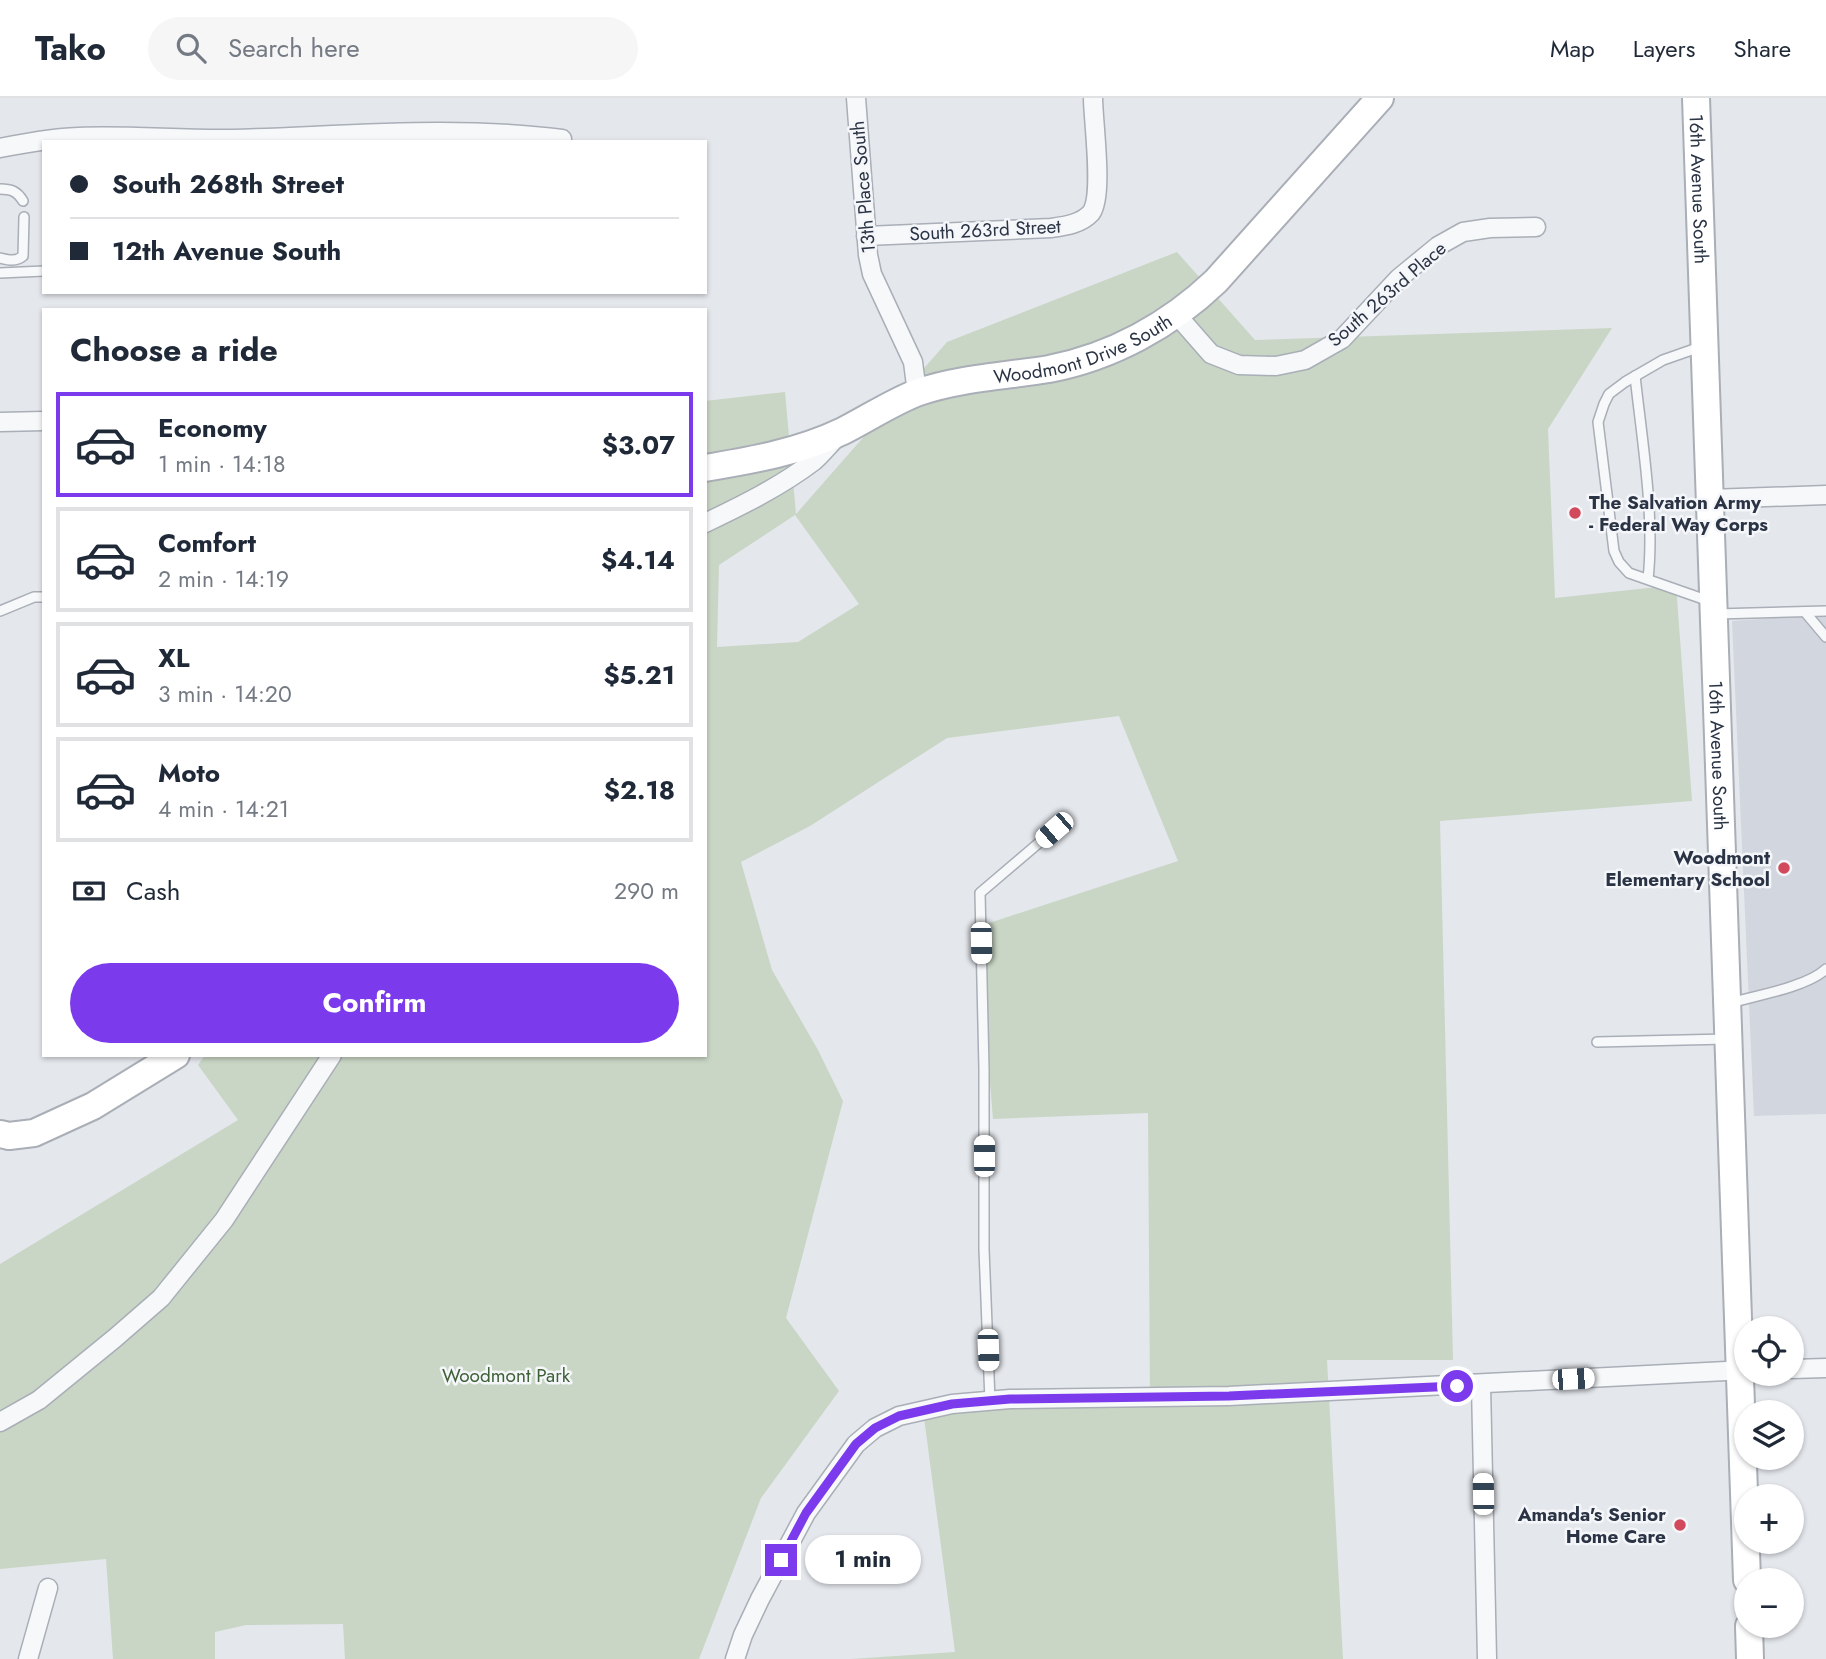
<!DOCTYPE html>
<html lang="en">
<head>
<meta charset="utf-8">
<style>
  body { margin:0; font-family:Jost,sans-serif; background:#f6f6f7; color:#1f2937; height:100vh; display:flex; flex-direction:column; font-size:26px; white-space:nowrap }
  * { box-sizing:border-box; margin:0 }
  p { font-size:23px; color:#747a83 }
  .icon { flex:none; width:38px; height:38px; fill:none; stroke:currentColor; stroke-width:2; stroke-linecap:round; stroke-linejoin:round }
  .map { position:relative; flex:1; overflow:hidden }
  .details { position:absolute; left:42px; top:210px; width:665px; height:749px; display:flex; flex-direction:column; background:#fff; border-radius:0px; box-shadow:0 2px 5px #0004 }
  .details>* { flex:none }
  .top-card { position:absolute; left:42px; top:42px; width:665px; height:154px; border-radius:0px; box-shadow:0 2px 5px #0004; display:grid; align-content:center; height:154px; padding:0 28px; background:#fff }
  .controls { position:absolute; left:1734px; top:1218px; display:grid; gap:14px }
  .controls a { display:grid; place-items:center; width:70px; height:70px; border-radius:50%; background:#fff; box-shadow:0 2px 5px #0004; font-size:35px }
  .end { position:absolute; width:32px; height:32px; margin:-16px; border:9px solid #7c3aed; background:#fff; box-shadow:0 0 0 4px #fff }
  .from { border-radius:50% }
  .bubble { position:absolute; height:49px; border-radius:24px; background:#fff; box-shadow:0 2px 5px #0004; font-size:23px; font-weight:700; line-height:49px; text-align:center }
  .car { position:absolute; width:21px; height:42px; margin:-21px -10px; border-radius:9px; box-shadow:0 0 5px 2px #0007; background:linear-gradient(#fff 24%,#345 0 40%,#fff 0 76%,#345 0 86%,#fff 0) }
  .top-card b { display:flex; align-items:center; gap:24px; height:66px; font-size:26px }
  .top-card b+b { border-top:2px solid #e0e1e3 }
  .top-card i { width:18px; height:18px; background:#1f2937 }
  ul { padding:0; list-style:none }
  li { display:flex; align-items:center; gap:21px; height:105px; margin:0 14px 10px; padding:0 14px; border:4px solid #e0e1e3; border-radius:0px }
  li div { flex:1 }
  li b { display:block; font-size:26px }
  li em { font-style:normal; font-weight:700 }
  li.selected { border-color:#7c3aed }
  li>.icon { width:63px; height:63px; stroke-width:1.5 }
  h2 { padding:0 28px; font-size:32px; line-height:84px }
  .pay { display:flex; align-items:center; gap:18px; height:77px; padding:0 28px; font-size:26px }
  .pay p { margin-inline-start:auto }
  .primary-button { display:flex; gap:14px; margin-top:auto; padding:14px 28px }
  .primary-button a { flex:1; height:80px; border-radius:42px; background:#7c3aed; color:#fff; font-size:28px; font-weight:700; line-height:80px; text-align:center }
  header { display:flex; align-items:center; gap:42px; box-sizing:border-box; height:98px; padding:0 35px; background:#fff; border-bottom:2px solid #e0e1e3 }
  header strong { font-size:33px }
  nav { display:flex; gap:38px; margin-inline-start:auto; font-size:24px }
  .search { width:490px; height:63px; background:#f6f6f7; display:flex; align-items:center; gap:18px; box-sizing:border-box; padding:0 24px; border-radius:38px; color:#747a83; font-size:26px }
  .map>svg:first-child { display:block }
  .built { fill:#d2d6de }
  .green { fill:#c9d6c5; fill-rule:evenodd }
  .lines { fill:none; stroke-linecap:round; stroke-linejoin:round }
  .service-casing { stroke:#a9aeb7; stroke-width:12 }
  .minor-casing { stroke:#a9aeb7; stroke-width:21 }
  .secondary-casing { stroke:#a9aeb7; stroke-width:30 }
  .service { stroke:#f7f8fa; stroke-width:9 }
  .minor { stroke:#f7f8fa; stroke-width:18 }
  .secondary { stroke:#fff; stroke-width:26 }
  .route { stroke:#7c3aed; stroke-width:9 }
  .poi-dot { fill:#d1495b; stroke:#f4f6f9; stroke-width:2.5 }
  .labels { text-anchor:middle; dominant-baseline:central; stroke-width:5; stroke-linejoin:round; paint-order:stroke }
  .street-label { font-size:19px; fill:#2b3445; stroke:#f4f6f9 }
  .poi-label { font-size:19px; font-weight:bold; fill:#2b3445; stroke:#f4f6f9; text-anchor:end }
  .park-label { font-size:19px; fill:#3f6138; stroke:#f4f6f9 }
</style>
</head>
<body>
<header>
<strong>Tako</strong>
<div class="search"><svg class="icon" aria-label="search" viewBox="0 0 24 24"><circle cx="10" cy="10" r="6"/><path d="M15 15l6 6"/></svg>Search here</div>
<nav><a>Map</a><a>Layers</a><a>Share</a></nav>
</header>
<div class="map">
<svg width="1826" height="1561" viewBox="0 0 1826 1561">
  <rect width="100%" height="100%" fill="#e4e7ec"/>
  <polygon class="built" points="1826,516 1826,1016 1754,1018 1732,523"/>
  <path class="green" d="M1177 154 1255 242 1612 230 1548 331 1555 500 1676 487 1692 703 1440 723 1453 1262H1327L1343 1561H851L955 1554 923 1312 1150 1299 1148 1015 993 1021 977 829 1178 763 1119 618 947 640 810 728 741 764 772 872 818 952 843 1003 786 1220 839 1293 761 1400 699 1561H345L343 1526 246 1527 215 1534V1561H113L106 1461 0 1471V1166L238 1022 198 967 205 957H705V303L785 294 796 416 947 244ZM795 417 859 506 798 544 717 549 719 467Z"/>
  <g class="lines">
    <defs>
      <g id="service">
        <path d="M0 91C11 91 17 93 23 103"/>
        <path d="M0 160C8 162 16 164 23 158L24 119"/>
        <polyline points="0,175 44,173"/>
        <polyline points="1703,248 1663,262 1625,284 1609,296 1604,306 1598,324 1614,453 1619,464 1629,475 1709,503"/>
        <path d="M1635 278C1642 342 1655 418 1648 481"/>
        <polyline points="0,513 34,499 44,499"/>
        <polyline points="1805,514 1826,539"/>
        <polyline points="1716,516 1826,513"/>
        <path d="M1729 905C1755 898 1807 889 1826 871"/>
        <polyline points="1597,944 1727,941"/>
        <polyline points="990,1303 984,1151 984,971 980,795 1054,732"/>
      </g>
      <g id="minor">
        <polyline points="856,0 868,157 872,176 913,264 917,295"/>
        <path d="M0 50C26 45 52 40 79 39 130 37 182 42 233 41 342 38 453 27 562 41"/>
        <path d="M866 138 1051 130C1065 128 1081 126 1091 115 1104 98 1093 23 1093 0"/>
        <polyline points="1176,216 1211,256 1239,267 1276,268 1305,262 1342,241 1399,180 1438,148 1463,134 1490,130 1536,129"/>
        <polyline points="0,324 44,323"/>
        <polyline points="1710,401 1826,397"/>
        <path d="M705 425C743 407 781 388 814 363 822 356 829 347 837 339"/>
        <polyline points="1792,1271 1826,1270"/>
        <polyline points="1481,1287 1487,1561"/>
        <polyline points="0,1324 39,1302 115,1240 161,1200 224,1122 332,957"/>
        <polyline points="28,1561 48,1490"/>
        <polyline points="735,1561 743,1537 760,1501 806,1415 856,1346 875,1330 899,1318 952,1306 1010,1301 1229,1298 1746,1272"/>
      </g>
      <g id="secondary">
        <path id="s1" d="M1696 0 1747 1482"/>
        <path id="s2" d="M705 370C753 362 799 354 843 333 867 321 894 303 919 294 960 280 1006 278 1049 271 1112 259 1170 227 1216 183L1380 0"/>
        <polyline points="0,1036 9,1038 34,1035 93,1008 176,957"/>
        <polyline points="1749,1528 1750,1561"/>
      </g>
    </defs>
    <use href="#service" class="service-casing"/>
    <use href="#minor" class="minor-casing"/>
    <use href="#secondary" class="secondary-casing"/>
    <use href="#service" class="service"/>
    <use href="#minor" class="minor"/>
    <use href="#secondary" class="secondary"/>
  </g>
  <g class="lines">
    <polyline class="route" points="781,1462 806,1415 856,1346 875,1330 899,1318 952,1306 1010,1301 1229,1298 1457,1288"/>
  </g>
  <g class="poi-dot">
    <circle cx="1575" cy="415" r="7"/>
    <circle cx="1784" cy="770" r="7"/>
    <circle cx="1680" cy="1427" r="7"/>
  </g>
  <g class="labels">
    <g class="street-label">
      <text transform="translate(863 89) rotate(-95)">13th Place South</text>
      <text stroke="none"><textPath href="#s1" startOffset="91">16th Avenue South</textPath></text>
      <text transform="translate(985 132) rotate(-3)">South 263rd Street</text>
      <text transform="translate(1387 196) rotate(-41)">South 263rd Place</text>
      <text stroke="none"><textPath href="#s2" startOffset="399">Woodmont Drive South</textPath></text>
      <text stroke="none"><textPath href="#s1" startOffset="658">16th Avenue South</textPath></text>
    </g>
    <g class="poi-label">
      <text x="1589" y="404" text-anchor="start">The Salvation Army<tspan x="1589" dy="22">- Federal Way Corps</tspan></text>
      <text x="1770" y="759">Woodmont<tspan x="1770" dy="22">Elementary School</tspan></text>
      <text x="1666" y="1416">Amanda's Senior<tspan x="1666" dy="22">Home Care</tspan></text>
    </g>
    <g class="park-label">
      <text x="506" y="1277">Woodmont Park</text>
    </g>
  </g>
</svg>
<div class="controls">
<a><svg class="icon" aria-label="locate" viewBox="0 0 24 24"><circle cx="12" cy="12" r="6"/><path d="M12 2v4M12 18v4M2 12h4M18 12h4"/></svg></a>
<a><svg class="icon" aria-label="layers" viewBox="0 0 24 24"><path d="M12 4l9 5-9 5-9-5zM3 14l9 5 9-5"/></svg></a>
<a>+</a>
<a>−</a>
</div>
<i class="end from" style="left:1457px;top:1288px"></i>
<i class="end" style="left:781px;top:1462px"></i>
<div class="bubble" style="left:805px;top:1437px;width:116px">1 min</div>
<i class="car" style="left:1054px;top:732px;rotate:229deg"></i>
<i class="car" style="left:981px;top:845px;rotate:179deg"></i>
<i class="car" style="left:984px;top:1058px;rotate:0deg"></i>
<i class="car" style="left:988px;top:1252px;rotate:178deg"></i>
<i class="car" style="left:1573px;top:1281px;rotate:87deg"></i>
<i class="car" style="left:1483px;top:1396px;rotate:359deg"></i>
<div class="top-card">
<b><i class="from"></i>South 268th Street</b>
<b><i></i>12th Avenue South</b>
</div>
<section class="details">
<h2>Choose a ride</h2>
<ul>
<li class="selected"><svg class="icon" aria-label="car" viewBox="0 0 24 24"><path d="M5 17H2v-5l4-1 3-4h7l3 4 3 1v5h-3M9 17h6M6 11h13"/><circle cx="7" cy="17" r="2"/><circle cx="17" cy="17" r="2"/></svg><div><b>Economy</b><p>1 min · 14:18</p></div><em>$3.07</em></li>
<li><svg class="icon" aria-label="car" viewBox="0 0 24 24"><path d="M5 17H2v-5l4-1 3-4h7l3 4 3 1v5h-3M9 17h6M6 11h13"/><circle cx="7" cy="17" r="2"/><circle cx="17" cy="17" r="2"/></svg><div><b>Comfort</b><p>2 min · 14:19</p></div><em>$4.14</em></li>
<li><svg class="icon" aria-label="car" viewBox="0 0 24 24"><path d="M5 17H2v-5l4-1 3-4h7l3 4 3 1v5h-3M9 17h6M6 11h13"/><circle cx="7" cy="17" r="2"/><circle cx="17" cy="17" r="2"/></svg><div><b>XL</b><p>3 min · 14:20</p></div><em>$5.21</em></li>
<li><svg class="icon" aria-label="car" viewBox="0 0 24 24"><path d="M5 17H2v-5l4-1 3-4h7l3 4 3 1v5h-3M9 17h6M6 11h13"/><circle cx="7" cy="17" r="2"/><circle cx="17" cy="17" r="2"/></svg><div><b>Moto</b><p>4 min · 14:21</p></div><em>$2.18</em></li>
</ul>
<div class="pay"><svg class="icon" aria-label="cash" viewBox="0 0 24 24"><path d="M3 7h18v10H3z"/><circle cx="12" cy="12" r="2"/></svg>Cash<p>290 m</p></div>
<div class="primary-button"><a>Confirm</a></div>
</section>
</div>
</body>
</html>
